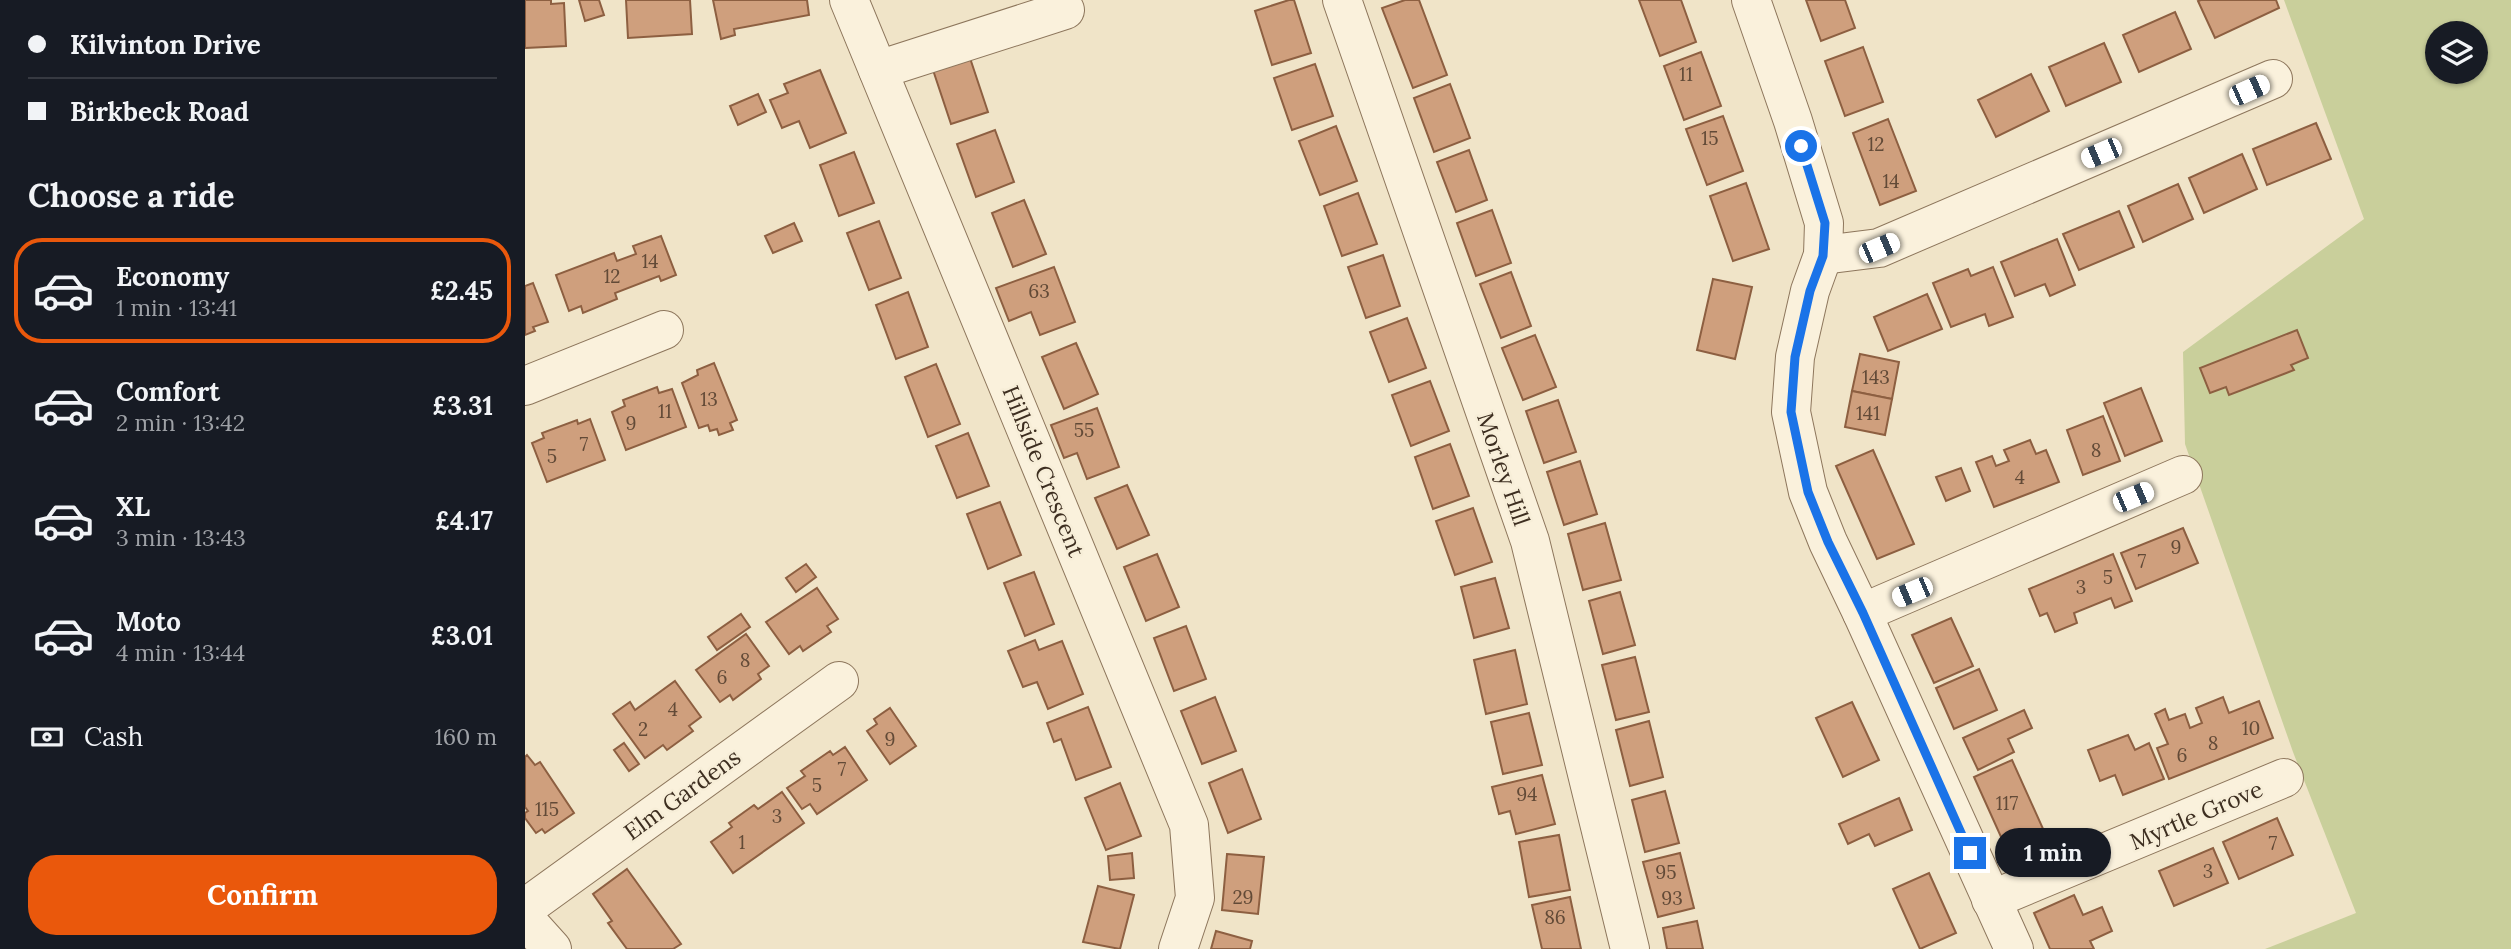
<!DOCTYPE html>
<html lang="en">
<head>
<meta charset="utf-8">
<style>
  body { margin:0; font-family:Lora,serif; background:#20242c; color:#f1f3f6; height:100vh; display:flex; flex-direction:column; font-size:26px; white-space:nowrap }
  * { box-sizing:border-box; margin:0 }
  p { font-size:23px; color:#9ea1a6 }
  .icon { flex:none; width:38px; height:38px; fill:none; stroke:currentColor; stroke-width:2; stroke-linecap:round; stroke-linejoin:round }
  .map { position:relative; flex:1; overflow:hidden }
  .side { display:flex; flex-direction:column; background:#171b24; width:525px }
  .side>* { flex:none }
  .guide { display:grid; align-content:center; height:154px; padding:0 28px; background:#171b24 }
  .buttons { position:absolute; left:1900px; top:21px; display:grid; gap:14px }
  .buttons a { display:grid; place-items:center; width:63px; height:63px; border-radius:50%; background:#171b24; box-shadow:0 2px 5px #0004; font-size:35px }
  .end { position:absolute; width:32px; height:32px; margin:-16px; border:9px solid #1a73e8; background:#fff; box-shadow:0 0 0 4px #fff }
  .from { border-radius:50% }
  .bubble { position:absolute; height:49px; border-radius:24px; background:#171b24; box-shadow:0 2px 5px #0004; font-size:23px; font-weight:700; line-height:49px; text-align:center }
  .car { position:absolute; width:21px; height:42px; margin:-21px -10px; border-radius:9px; box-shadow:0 0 5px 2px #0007; background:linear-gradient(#fff 24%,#345 0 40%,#fff 0 76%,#345 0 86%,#fff 0) }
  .guide b { display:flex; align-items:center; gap:24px; height:66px; font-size:26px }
  .guide b+b { border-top:2px solid #363941 }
  .guide i { width:18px; height:18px; background:#f1f3f6 }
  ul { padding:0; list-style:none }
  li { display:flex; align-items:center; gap:21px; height:105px; margin:0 14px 10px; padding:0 14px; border:4px solid transparent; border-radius:28px }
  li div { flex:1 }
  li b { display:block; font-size:26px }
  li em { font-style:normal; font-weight:700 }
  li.selected { border-color:#ea580c }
  li>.icon { width:63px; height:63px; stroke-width:1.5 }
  h2 { padding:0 28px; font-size:32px; line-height:84px }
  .pay { display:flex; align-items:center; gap:18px; height:77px; padding:0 28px; font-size:26px }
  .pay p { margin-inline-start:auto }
  .primary-button { display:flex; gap:14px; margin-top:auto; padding:14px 28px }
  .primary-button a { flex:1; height:80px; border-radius:28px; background:#ea580c; color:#fff; font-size:28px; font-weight:700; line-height:80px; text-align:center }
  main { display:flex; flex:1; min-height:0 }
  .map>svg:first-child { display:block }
  .green { fill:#c9cf9b; fill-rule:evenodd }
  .building { fill:#cf9f7d; stroke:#8d5f41; stroke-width:2 }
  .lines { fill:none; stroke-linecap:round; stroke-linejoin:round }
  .minor-casing { stroke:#8d765c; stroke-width:40 }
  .minor { stroke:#faf1dc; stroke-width:38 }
  .route { stroke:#1a73e8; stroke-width:9 }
  .labels { text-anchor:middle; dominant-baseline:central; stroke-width:5; stroke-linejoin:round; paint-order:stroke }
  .number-label { font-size:19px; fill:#624a37 }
  .street-label { font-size:23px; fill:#3d2e20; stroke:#f7eed8 }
</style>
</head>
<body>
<main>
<section class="side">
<div class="guide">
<b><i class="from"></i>Kilvinton Drive</b>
<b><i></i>Birkbeck Road</b>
</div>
<h2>Choose a ride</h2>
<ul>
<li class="selected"><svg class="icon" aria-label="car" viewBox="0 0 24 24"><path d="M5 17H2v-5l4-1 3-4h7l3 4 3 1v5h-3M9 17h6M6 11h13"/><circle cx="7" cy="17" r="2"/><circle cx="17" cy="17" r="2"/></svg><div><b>Economy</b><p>1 min · 13:41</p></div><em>£2.45</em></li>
<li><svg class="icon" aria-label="car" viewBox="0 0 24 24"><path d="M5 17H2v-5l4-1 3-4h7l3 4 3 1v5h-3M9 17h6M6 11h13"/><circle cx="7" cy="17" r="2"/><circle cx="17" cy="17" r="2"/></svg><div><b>Comfort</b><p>2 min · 13:42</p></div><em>£3.31</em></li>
<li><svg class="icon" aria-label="car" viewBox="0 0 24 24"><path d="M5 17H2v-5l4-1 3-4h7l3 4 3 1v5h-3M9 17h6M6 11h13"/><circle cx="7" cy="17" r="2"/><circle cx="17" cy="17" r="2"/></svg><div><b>XL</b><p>3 min · 13:43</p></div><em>£4.17</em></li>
<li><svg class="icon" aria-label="car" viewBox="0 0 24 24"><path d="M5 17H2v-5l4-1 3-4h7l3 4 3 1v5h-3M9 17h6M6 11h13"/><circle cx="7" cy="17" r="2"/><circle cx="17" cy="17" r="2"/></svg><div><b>Moto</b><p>4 min · 13:44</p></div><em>£3.01</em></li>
</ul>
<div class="pay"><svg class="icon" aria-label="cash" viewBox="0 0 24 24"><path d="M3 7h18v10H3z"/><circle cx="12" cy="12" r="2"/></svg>Cash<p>160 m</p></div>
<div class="primary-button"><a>Confirm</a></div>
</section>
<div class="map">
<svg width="1986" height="949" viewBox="0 0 1986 949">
  <rect width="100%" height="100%" fill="#f0e4c8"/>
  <path class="green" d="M1759 0H1986V949H1740L1831 913 1768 752 1660 444 1658 352 1839 219ZM1913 33H1951V72H1913Z"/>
  <g class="building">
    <polygon points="0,0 26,0 26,4 39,3 41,46 0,48"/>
    <polygon points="54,0 74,0 79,15 60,21"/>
    <polygon points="101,0 165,0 167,34 103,38"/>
    <polygon points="188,0 282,0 284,15 209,29 210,35 196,39"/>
    <polygon points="764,0 769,0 786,53 747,65 730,11"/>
    <polygon points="880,0 894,0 922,75 888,88 857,8"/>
    <polygon points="1114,0 1156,0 1171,42 1135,56"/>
    <polygon points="1281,0 1320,0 1330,28 1296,41"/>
    <polygon points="1676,0 1751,0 1754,8 1690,38 1673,1"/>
    <polygon points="1650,12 1666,49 1614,72 1598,35"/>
    <polygon points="1579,43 1596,82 1541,106 1524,67"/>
    <polygon points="1338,47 1358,102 1320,116 1300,61"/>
    <polygon points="1176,52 1196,106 1159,120 1139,66"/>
    <polygon points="445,58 463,112 426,124 408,70"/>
    <polygon points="790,64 808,116 767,130 749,78"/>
    <polygon points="295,70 321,133 285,148 274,121 257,128 245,100 263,93 259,84"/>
    <polygon points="1506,74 1524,111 1471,137 1453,100"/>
    <polygon points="925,84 945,138 909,152 889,98"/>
    <polygon points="233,94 241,112 213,125 205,106"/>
    <polygon points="1198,116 1218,171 1182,185 1161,129"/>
    <polygon points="1363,119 1391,191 1355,205 1328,133"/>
    <polygon points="1791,123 1806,159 1742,185 1728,149"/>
    <polygon points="811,126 832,181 795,195 774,141"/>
    <polygon points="470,130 489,182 451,197 432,144"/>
    <polygon points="944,150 962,200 931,212 912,162"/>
    <polygon points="329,152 349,203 314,216 295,165"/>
    <polygon points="1717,154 1732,189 1679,213 1664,178"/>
    <polygon points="1221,183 1244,249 1208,261 1185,196"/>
    <polygon points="1653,184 1668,219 1618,242 1603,206"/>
    <polygon points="833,193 852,244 817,256 799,206"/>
    <polygon points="499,200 521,254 488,267 467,213"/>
    <polygon points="967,210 986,263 951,276 932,223"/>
    <polygon points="1594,211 1609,247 1554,270 1538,234"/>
    <polygon points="354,221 376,278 344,290 322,233"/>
    <polygon points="269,223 277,241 248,253 240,236"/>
    <polygon points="136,236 151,275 136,281 134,276 90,293 92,299 58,313 56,306 44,311 31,275 89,253 92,261 111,254 108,246"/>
    <polygon points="1532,239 1550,285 1525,296 1520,284 1490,296 1476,262"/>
    <polygon points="858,255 875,306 841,318 823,267"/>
    <polygon points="529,267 550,322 515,335 506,312 484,321 471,288"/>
    <polygon points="1468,267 1488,317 1464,326 1460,314 1426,327 1408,283 1443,269 1446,276"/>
    <polygon points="986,272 1006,326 976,338 955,284"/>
    <polygon points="1188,279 1227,287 1210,359 1172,350"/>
    <polygon points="8,283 23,322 8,327 10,331 0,335 0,286"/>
    <polygon points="383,292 403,347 371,359 351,305"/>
    <polygon points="1402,294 1417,329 1363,351 1349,317"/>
    <polygon points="882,318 901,368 864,382 845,332"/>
    <polygon points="1772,330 1783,358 1766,365 1769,370 1704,395 1701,387 1685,393 1675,368"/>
    <polygon points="1010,335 1031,387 998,400 977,348"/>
    <polygon points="551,343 573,394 539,409 517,357"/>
    <polygon points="1335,354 1374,362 1367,399 1327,391"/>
    <polygon points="189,363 212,420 205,423 208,430 194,435 192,429 185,431 183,425 174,428 157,383 173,375 172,370"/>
    <polygon points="411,364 435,424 403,437 380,377"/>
    <polygon points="905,381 924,431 886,446 867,395"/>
    <polygon points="132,387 134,393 147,389 161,427 101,450 87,412 100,406 98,400"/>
    <polygon points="1616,388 1637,441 1600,456 1579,403"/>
    <polygon points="1327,391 1367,399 1360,435 1320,427"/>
    <polygon points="1033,400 1051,452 1019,463 1001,411"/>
    <polygon points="572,408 594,467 562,479 552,453 539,458 526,425"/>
    <polygon points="1578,416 1595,461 1558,475 1542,430"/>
    <polygon points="65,419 80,460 22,482 7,443 19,438 17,433 52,420 53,424"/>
    <polygon points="443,433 464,486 432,498 411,446"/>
    <polygon points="1505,440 1511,454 1521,450 1534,482 1469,507 1451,462 1467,456 1471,466 1484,461 1479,450"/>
    <polygon points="925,444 944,496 908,509 890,457"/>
    <polygon points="1348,450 1389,544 1352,559 1311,466"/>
    <polygon points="1055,461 1072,514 1039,525 1022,472"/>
    <polygon points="1436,468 1445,491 1421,501 1411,477"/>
    <polygon points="602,485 624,535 592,549 570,498"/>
    <polygon points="475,502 496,555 463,569 442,514"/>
    <polygon points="948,508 967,562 930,575 911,521"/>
    <polygon points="1080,523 1096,580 1058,590 1043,534"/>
    <polygon points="1658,528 1673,563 1611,589 1596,553"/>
    <polygon points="632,554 654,607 621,621 599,567"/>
    <polygon points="1588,554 1607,601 1590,608 1586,598 1549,613 1552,623 1530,632 1522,613 1515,616 1504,589"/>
    <polygon points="281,564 291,577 271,592 261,578"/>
    <polygon points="509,572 529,624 500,636 479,583"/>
    <polygon points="970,578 984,628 949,638 936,587"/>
    <polygon points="292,588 313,619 302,626 306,632 278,651 275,646 264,654 241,622"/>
    <polygon points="1095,592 1110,645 1078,654 1064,601"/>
    <polygon points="216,614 225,627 192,650 183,637"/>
    <polygon points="1426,618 1448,666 1409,683 1387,635"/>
    <polygon points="661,626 681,679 649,691 629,638"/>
    <polygon points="221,634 244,666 233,674 236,679 208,700 205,695 195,702 171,670"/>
    <polygon points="510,640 514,650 537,641 558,694 523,709 512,682 498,687 483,651"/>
    <polygon points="990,650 1002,704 961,714 949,660"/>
    <polygon points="1110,657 1124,712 1091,720 1077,665"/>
    <polygon points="1454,669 1472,710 1429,729 1411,688"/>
    <polygon points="150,681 176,717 164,726 168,731 142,750 138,745 120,758 88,714 105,702 110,710"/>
    <polygon points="690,697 711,751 677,764 656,711"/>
    <polygon points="1698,697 1704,713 1734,701 1748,738 1644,779 1632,748 1643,744 1630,714 1640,709 1644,720 1660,714 1665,728 1677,723 1671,708"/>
    <polygon points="1327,702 1354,760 1318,777 1291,718"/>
    <polygon points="563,707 586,767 551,780 536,739 529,742 522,723"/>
    <polygon points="365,708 391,746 365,764 342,731 352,724 349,719"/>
    <polygon points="1499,710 1507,728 1483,739 1489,752 1453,770 1438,738"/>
    <polygon points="1004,713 1017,765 978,774 966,722"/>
    <polygon points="1124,721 1138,777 1105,786 1091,730"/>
    <polygon points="1603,735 1610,750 1624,743 1639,779 1598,795 1590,775 1575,781 1563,750"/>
    <polygon points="99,743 114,764 104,771 89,750"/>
    <polygon points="320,747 342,780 292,814 285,804 277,809 262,788 280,776 276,771 305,751 308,755"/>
    <polygon points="2,755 10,765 15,762 49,813 20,833 17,829 11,833 0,818 0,813 3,811 0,807 0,757"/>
    <polygon points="1487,760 1519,831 1481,848 1449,777"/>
    <polygon points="717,769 736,819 703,833 684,783"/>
    <polygon points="1017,775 1030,824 991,834 985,811 974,814 967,787"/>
    <polygon points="595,783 616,836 581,850 560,798"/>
    <polygon points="1140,791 1154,843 1120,852 1107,800"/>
    <polygon points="257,792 279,823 208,873 186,842 207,827 204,823 229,805 233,809"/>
    <polygon points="1374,798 1387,830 1350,846 1344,834 1323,844 1314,824"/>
    <polygon points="1752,818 1768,855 1714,879 1698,842"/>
    <polygon points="1034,835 1045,890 1004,897 994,842"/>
    <polygon points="1688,848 1703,883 1649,906 1634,871"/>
    <polygon points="607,853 609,878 585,880 583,856"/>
    <polygon points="1155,853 1169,908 1133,917 1118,862"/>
    <polygon points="702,854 739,857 733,914 697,910"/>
    <polygon points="102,869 156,944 148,949 102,949 83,923 87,921 68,894"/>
    <polygon points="1404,873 1431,933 1395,949 1368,889"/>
    <polygon points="573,886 609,895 595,949 558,942"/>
    <polygon points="1549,895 1558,915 1577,907 1587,931 1565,941 1569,949 1525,949 1509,913"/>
    <polygon points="1045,897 1056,949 1017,949 1007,905"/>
    <polygon points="1172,921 1178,949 1142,949 1138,928"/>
    <polygon points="691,931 727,941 725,949 686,949"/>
  </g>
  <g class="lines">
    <defs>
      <g id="minor">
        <polyline points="324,0 664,825 670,898 653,949"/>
        <polyline points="817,0 1005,541 1105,949"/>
        <polyline points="1226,0 1268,121 1299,223 1298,255 1285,291 1270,357 1266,412 1283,492 1303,542 1337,613 1489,949"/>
        <polyline points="353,70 540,10"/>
        <polyline points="1298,255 1354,248 1748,79"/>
        <polyline points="0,386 139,330"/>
        <polyline points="1337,613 1658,475"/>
        <polyline points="1466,900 1759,778"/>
        <polyline points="0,908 314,681"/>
        <polyline points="0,919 27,949"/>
      </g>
    </defs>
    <use href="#minor" class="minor-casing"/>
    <use href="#minor" class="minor"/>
  </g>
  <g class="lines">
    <polyline class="route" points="1276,146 1300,223 1298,256 1285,291 1270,357 1266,412 1283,492 1303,542 1338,613 1445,853"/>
  </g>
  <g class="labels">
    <g class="number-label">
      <text x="1161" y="74">11</text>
      <text x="1185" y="138">15</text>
      <text x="1351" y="144">12</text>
      <text x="1366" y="181">14</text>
      <text x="125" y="261">14</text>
      <text x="87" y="276">12</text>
      <text x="514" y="291">63</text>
      <text x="1351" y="377">143</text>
      <text x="184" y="399">13</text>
      <text x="140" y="411">11</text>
      <text x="1343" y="413">141</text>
      <text x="106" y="423">9</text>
      <text x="559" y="430">55</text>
      <text x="59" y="444">7</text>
      <text x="1571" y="450">8</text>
      <text x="27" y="456">5</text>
      <text x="1495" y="477">4</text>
      <text x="1651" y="547">9</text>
      <text x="1617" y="561">7</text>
      <text x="1583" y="577">5</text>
      <text x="1556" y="587">3</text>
      <text x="220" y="660">8</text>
      <text x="197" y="677">6</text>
      <text x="148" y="709">4</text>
      <text x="1726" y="728">10</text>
      <text x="118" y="729">2</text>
      <text x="365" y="739">9</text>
      <text x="1688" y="743">8</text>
      <text x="1657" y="755">6</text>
      <text x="317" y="769">7</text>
      <text x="292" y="785">5</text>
      <text x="1002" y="794">94</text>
      <text x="1482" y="803">117</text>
      <text x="22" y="809">115</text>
      <text x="252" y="816">3</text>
      <text x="217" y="842">1</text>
      <text x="1748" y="843">7</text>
      <text x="1683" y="871">3</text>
      <text x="1141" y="872">95</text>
      <text x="718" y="897">29</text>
      <text x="1147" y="898">93</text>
      <text x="1030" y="917">86</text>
    </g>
    <g class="street-label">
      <text transform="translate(979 469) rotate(71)">Morley Hill</text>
      <text transform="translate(519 471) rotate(68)">Hillside Crescent</text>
      <text transform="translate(157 794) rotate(-36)">Elm Gardens</text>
      <text transform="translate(1671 815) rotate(-23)">Myrtle Grove</text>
    </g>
  </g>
</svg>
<div class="buttons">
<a><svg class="icon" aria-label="layers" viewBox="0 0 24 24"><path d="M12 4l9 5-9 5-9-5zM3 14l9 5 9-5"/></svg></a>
</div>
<i class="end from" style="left:1276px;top:146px"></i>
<i class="end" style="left:1445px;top:853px"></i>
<div class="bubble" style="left:1470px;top:828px;width:116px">1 min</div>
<i class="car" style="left:1724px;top:90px;rotate:66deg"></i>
<i class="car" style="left:1576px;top:153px;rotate:247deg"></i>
<i class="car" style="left:1354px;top:248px;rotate:67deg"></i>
<i class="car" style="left:1608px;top:497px;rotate:67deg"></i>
<i class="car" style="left:1387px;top:592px;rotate:247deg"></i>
</div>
</main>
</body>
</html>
